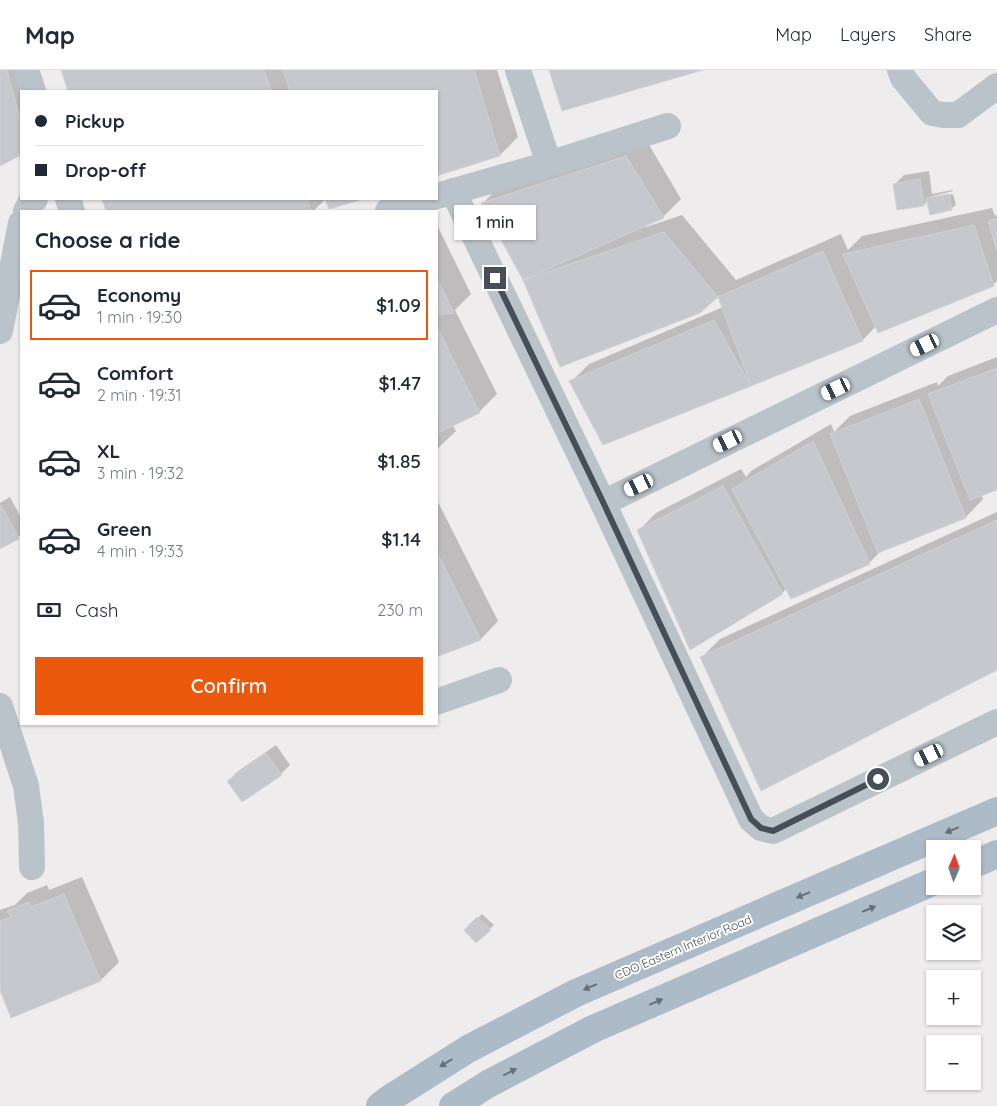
<!DOCTYPE html>
<html lang="en">
<head>
<meta charset="utf-8">
<style>
  body { margin:0; font-family:Quicksand,sans-serif; background:#f2f2f3; color:#1f2937; height:100vh; display:flex; flex-direction:column; font-size:19px; white-space:nowrap }
  * { box-sizing:border-box; margin:0 }
  p { font-size:16px; color:#747a83 }
  .icon { flex:none; width:28px; height:28px; fill:none; stroke:currentColor; stroke-width:2; stroke-linecap:round; stroke-linejoin:round }
  .map { position:relative; flex:1; overflow:hidden }
  .panel { position:absolute; left:20px; top:140px; width:418px; height:515px; display:flex; flex-direction:column; background:#fff; border-radius:0px; box-shadow:0 1px 4px #0004 }
  .panel>* { flex:none }
  .banner { position:absolute; left:20px; top:20px; width:418px; height:110px; border-radius:0px; box-shadow:0 1px 4px #0004; display:grid; align-content:center; height:110px; padding:0 15px; background:#fff }
  .needle { width:32px; rotate:2deg }
  .controls { position:absolute; left:926px; top:770px; display:grid; gap:10px }
  .controls a { display:grid; place-items:center; width:55px; height:55px; border-radius:0px; background:#fff; box-shadow:0 1px 4px #0004; font-size:25px }
  .end { position:absolute; width:22px; height:22px; margin:-11px; border:6px solid #464f58; background:#fff; box-shadow:0 0 0 2px #fff }
  .from { border-radius:50% }
  .bubble { position:absolute; height:35px; border-radius:0px; background:#fff; box-shadow:0 1px 4px #0004; font-size:16px; font-weight:600; line-height:35px; text-align:center }
  .car { position:absolute; width:15px; height:30px; margin:-15px -8px; border-radius:6px; box-shadow:0 0 4px 1px #0007; background:linear-gradient(#fff 24%,#345 0 40%,#fff 0 76%,#345 0 86%,#fff 0) }
  .banner b { display:flex; align-items:center; gap:18px; height:48px; font-size:19px }
  .banner b+b { border-top:1px solid #e0e1e3 }
  .banner i { width:12px; height:12px; background:#1f2937 }
  ul { padding:0; list-style:none }
  li { display:flex; align-items:center; gap:15px; height:70px; margin:0 10px 8px; padding:0 5px; border:2px solid transparent; border-radius:0px }
  li div { flex:1 }
  li b { display:block; font-size:19px }
  li em { font-style:normal; font-weight:600 }
  li.active { border-color:#ea580c }
  li>.icon { width:45px; height:45px; stroke-width:1.5 }
  h2 { padding:0 15px; font-size:22px; line-height:60px }
  .pay { display:flex; align-items:center; gap:12px; height:55px; padding:0 15px; font-size:19px }
  .pay p { margin-inline-start:auto }
  .action { display:flex; gap:10px; margin-top:auto; padding:10px 15px }
  .action a { flex:1; height:58px; border-radius:0px; background:#ea580c; color:#fff; font-size:20px; font-weight:600; line-height:58px; text-align:center }
  header { display:flex; align-items:center; gap:30px; box-sizing:border-box; height:70px; padding:0 25px; background:#fff; border-bottom:1px solid #e0e1e3 }
  header strong { font-size:24px }
  nav { display:flex; gap:28px; margin-inline-start:auto; font-size:18px }
  .map>svg:first-child { display:block }
  .shadow { fill:#0003 }
  .building { fill:#c7c8ce; stroke:#d0d2d7 }
  .lines { fill:none; stroke-linecap:round; stroke-linejoin:round }
  .minor { stroke:#bbc3ca; stroke-width:26 }
  .major { stroke:#adbbc9; stroke-width:28 }
  .oneway { fill:#656f7a }
  .route { stroke:#464f58; stroke-width:6 }
  .labels { text-anchor:middle; dominant-baseline:central; stroke-width:4; stroke-linejoin:round; paint-order:stroke }
  .street-label { font-size:12px; fill:#464f58; stroke:#fff }
</style>
</head>
<body>
<header>
<strong>Map</strong>
<nav><a>Map</a><a>Layers</a><a>Share</a></nav>
</header>
<div class="map">
<svg width="997" height="1036" viewBox="0 0 997 1036">
  <rect width="100%" height="100%" fill="#eeecec"/>
  <g class="shadow">
    <polygon points="0,0 29,0 21,21 21,83 0,94"/>
    <polygon points="63,0 497,0 518,67 500,85 436,105 436,21 69,21"/>
    <polygon points="645,68 681,129 663,147 645,155 646,157 682,145 736,210 841,164 848,180 862,166 992,138 995,146 997,144 997,211 993,215 876,256 863,270 603,374 571,312 589,294 723,237 719,225 700,242 561,296 524,209 482,134 500,116"/>
    <polygon points="929,101 932,124 952,120 953,121 933,126 929,129 953,124 956,135 951,139 928,130 924,135 895,114 904,105"/>
    <polygon points="103,129 326,129 313,141 107,141"/>
    <polygon points="436,153 471,224 455,240 497,324 479,342 452,354 456,361 436,380"/>
    <polygon points="997,287 997,418 981,424 983,429 966,447 882,480 869,493 787,518 782,523 638,461 656,443 741,399 746,407 751,401 831,354 834,362 850,346 937,312 938,316 948,306"/>
    <polygon points="10,427 21,448 21,465 0,478 0,433"/>
    <polygon points="436,428 498,551 481,569 436,585"/>
    <polygon points="997,442 997,598 702,587 720,569"/>
    <polygon points="276,675 290,695 281,704 228,711 237,702"/>
    <polygon points="82,807 119,892 101,910 12,946 0,916 0,840 15,835 27,823 47,815 49,820"/>
    <polygon points="482,844 494,855 476,871 466,860"/>
  </g>
  <g class="building">
    <polygon points="0,0 7,0 21,52 21,85 0,96"/>
    <polygon points="61,0 264,0 271,21 68,21"/>
    <polygon points="283,0 474,0 500,86 436,106 436,21 290,21"/>
    <polygon points="549,0 703,0 562,41"/>
    <polygon points="626,86 664,148 523,210 481,133"/>
    <polygon points="920,109 924,136 897,140 893,114"/>
    <polygon points="949,124 952,140 930,145 926,128"/>
    <polygon points="102,129 307,129 311,141 106,141"/>
    <polygon points="325,129 363,129 329,139"/>
    <polygon points="997,148 997,181 988,151"/>
    <polygon points="974,155 994,216 878,263 843,184"/>
    <polygon points="664,162 718,227 700,243 560,297 523,210"/>
    <polygon points="823,181 863,271 751,316 718,227"/>
    <polygon points="436,207 454,243 436,245"/>
    <polygon points="714,250 751,316 603,375 569,311"/>
    <polygon points="436,255 480,343 436,364"/>
    <polygon points="997,298 997,420 970,430 928,324"/>
    <polygon points="919,329 966,448 878,483 830,364"/>
    <polygon points="813,371 870,494 791,529 732,419"/>
    <polygon points="723,416 783,524 690,580 637,460"/>
    <polygon points="1,435 19,469 0,479 0,436"/>
    <polygon points="997,450 997,600 761,721 700,587"/>
    <polygon points="436,480 481,570 436,587"/>
    <polygon points="266,683 282,705 242,732 227,711"/>
    <polygon points="64,824 101,911 11,948 0,920 0,851 11,847 7,841 29,832 31,837"/>
    <polygon points="477,847 491,860 476,873 464,860"/>
  </g>
  <g class="lines">
    <g class="minor">
      <polyline points="26,0 33,21"/>
      <polyline points="518,0 549,94 668,56"/>
      <polyline points="900,0 903,8 932,43 943,45 958,45 997,16"/>
      <polyline points="453,121 603,433 751,749 761,758 773,761 997,652"/>
      <polyline points="437,126 549,94"/>
      <polyline points="68,129 72,141"/>
      <polyline points="26,141 31,132 35,129"/>
      <polyline points="388,141 429,129"/>
      <polyline points="0,261 21,153"/>
      <polyline points="603,433 997,240"/>
      <polyline points="436,632 499,610"/>
      <polyline points="0,636 26,716 31,753 32,797"/>
    </g>
    <g class="major">
      <polyline points="972,795 997,784"/>
      <polyline points="380,1036 389,1029 468,979 576,923 997,741"/>
      <polyline points="453,1036 488,1014 593,959 935,811"/>
    </g>
  </g>
  <defs><path id="oneway-solid" d="M-6-.8H1V-3.2L6.5 0L1 3.2V.8H-6Z" transform="scale(1.25)"/></defs>
  <g class="oneway">
    <use href="#oneway-solid" transform="translate(952 760) rotate(157)"/>
    <use href="#oneway-solid" transform="translate(803 825) rotate(157)"/>
    <use href="#oneway-solid" transform="translate(869 839) rotate(-23)"/>
    <use href="#oneway-solid" transform="translate(590 917) rotate(157)"/>
    <use href="#oneway-solid" transform="translate(656 932) rotate(-23)"/>
    <use href="#oneway-solid" transform="translate(446 993) rotate(148)"/>
    <use href="#oneway-solid" transform="translate(510 1002) rotate(-27)"/>
  </g>
  <g class="lines">
    <polyline class="route" points="495,208 603,432 751,749 761,758 773,761 878,709"/>
  </g>
  <g class="labels">
    <g class="street-label">
      <text transform="translate(683 877) rotate(-23)">CDO Eastern Interior Road</text>
    </g>
  </g>
</svg>
<div class="controls">
<a><svg class="needle" viewBox="-14 -14 28 28"><path d="M0-13l5 13h-10z" fill="#e53935"/><path d="M0 13l5-13h-10z" fill="#747a83"/></svg></a>
<a><svg class="icon" aria-label="layers" viewBox="0 0 24 24"><path d="M12 4l9 5-9 5-9-5zM3 14l9 5 9-5"/></svg></a>
<a>+</a>
<a>−</a>
</div>
<i class="end from" style="left:878px;top:709px"></i>
<i class="end" style="left:495px;top:208px"></i>
<div class="bubble" style="left:454px;top:135px;width:82px">1 min</div>
<i class="car" style="left:925px;top:275px;rotate:244deg"></i>
<i class="car" style="left:836px;top:319px;rotate:244deg"></i>
<i class="car" style="left:728px;top:371px;rotate:244deg"></i>
<i class="car" style="left:639px;top:415px;rotate:244deg"></i>
<i class="car" style="left:929px;top:685px;rotate:244deg"></i>
<div class="banner">
<b><i class="from"></i>Pickup</b>
<b><i></i>Drop-off</b>
</div>
<section class="panel">
<h2>Choose a ride</h2>
<ul>
<li class="active"><svg class="icon" aria-label="car" viewBox="0 0 24 24"><path d="M5 17H2v-5l4-1 3-4h7l3 4 3 1v5h-3M9 17h6M6 11h13"/><circle cx="7" cy="17" r="2"/><circle cx="17" cy="17" r="2"/></svg><div><b>Economy</b><p>1 min · 19:30</p></div><em>$1.09</em></li>
<li><svg class="icon" aria-label="car" viewBox="0 0 24 24"><path d="M5 17H2v-5l4-1 3-4h7l3 4 3 1v5h-3M9 17h6M6 11h13"/><circle cx="7" cy="17" r="2"/><circle cx="17" cy="17" r="2"/></svg><div><b>Comfort</b><p>2 min · 19:31</p></div><em>$1.47</em></li>
<li><svg class="icon" aria-label="car" viewBox="0 0 24 24"><path d="M5 17H2v-5l4-1 3-4h7l3 4 3 1v5h-3M9 17h6M6 11h13"/><circle cx="7" cy="17" r="2"/><circle cx="17" cy="17" r="2"/></svg><div><b>XL</b><p>3 min · 19:32</p></div><em>$1.85</em></li>
<li><svg class="icon" aria-label="car" viewBox="0 0 24 24"><path d="M5 17H2v-5l4-1 3-4h7l3 4 3 1v5h-3M9 17h6M6 11h13"/><circle cx="7" cy="17" r="2"/><circle cx="17" cy="17" r="2"/></svg><div><b>Green</b><p>4 min · 19:33</p></div><em>$1.14</em></li>
</ul>
<div class="pay"><svg class="icon" aria-label="cash" viewBox="0 0 24 24"><path d="M3 7h18v10H3z"/><circle cx="12" cy="12" r="2"/></svg>Cash<p>230 m</p></div>
<div class="action"><a>Confirm</a></div>
</section>
</div>
</body>
</html>
